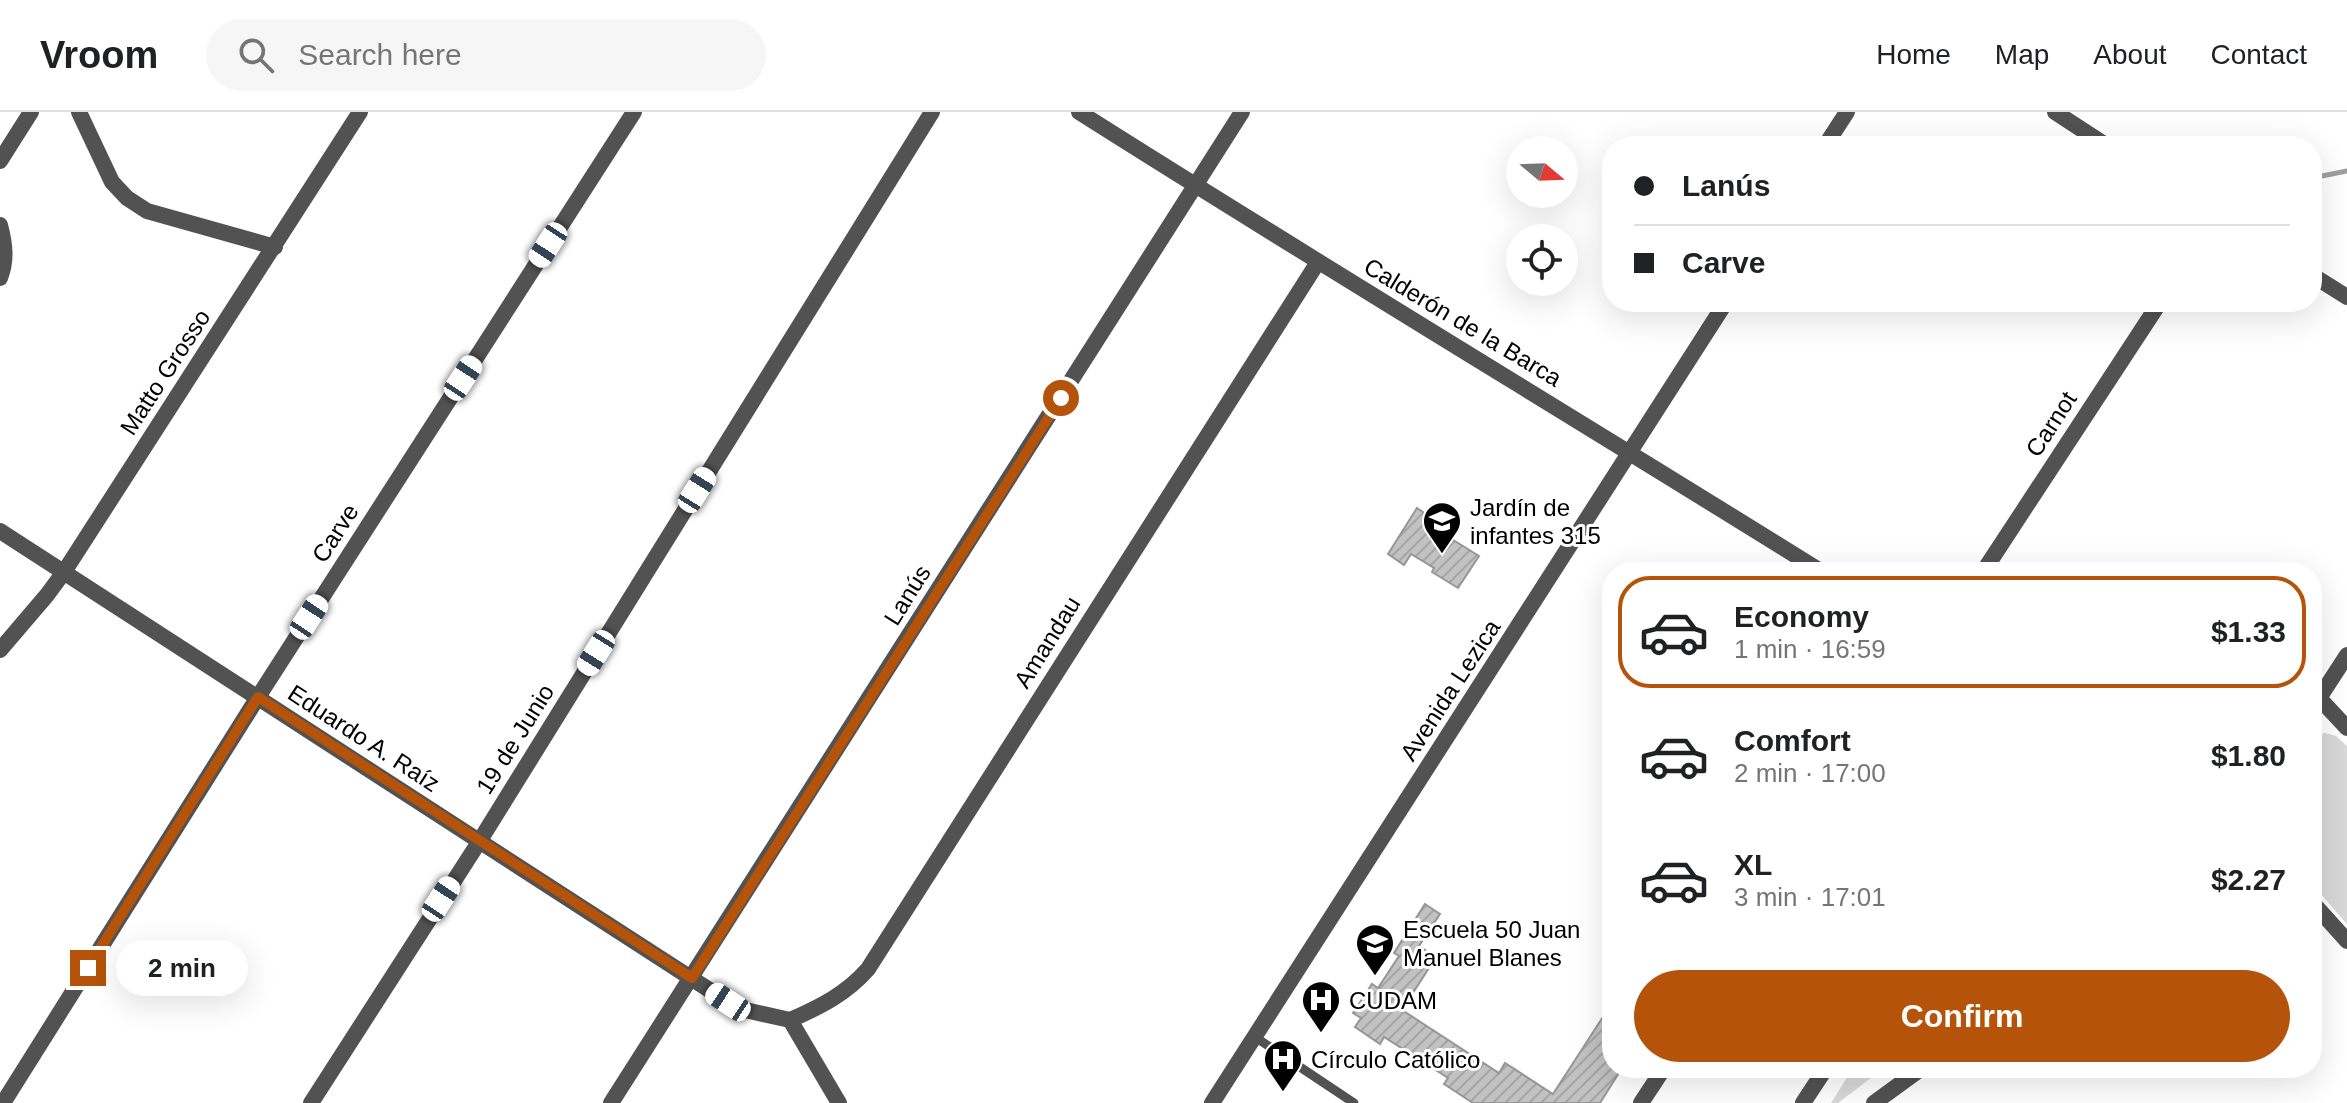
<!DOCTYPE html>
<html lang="en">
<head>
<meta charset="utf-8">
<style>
  body { margin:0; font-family:Arial,sans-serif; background:#f6f6f6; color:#202124; height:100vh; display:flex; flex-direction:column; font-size:30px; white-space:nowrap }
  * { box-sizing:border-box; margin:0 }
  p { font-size:26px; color:#757577 }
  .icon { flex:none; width:44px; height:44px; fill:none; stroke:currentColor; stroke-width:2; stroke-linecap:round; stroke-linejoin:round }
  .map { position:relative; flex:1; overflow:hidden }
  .drawer { position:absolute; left:1602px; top:450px; width:720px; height:516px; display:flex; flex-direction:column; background:#fff; border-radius:32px; box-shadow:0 8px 32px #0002 }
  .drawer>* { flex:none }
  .top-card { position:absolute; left:1602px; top:24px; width:720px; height:176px; border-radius:32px; box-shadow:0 8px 32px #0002; display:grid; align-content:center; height:176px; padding:0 32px; background:#fff }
  .needle { width:52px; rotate:109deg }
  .fabs { position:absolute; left:1506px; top:24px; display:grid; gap:16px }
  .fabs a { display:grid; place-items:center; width:72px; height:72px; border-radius:50%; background:#fff; box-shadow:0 8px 32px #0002; font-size:40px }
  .end { position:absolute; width:36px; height:36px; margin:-18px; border:10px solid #b45309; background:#fff; box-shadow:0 0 0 4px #fff }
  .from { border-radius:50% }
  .bubble { position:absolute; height:56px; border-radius:28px; background:#fff; box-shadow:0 8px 32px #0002; font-size:26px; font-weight:700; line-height:56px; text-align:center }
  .car { position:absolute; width:24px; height:48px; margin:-24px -12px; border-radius:10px; box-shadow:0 0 6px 2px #0007; background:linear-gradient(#fff 24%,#345 0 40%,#fff 0 76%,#345 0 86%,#fff 0) }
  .top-card b { display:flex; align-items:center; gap:28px; height:76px; font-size:30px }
  .top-card b+b { border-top:2px solid #e0e0e0 }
  .top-card i { width:20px; height:20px; background:#202124 }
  ul { padding:14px 0 0; list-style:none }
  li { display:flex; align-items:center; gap:24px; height:112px; margin:0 16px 12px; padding:0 16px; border:4px solid transparent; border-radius:32px }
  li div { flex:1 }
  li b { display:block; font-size:30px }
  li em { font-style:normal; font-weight:700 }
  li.current { border-color:#b45309 }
  li>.icon { width:72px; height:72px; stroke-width:1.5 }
  .primary-button { display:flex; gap:16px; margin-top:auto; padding:16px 32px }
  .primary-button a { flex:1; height:92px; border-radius:48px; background:#b45309; color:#fff; font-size:32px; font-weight:700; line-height:92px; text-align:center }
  header { display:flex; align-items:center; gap:48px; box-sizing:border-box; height:112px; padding:0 40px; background:#fff; border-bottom:2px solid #e0e0e0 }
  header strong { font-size:38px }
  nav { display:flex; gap:44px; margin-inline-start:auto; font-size:28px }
  .search { width:560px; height:72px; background:#f6f6f6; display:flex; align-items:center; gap:20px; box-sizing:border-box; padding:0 28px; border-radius:44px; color:#757577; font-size:30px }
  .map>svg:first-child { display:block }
  .green { fill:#d9d9d9 }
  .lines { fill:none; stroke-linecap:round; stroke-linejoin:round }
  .stream { stroke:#a0a0a0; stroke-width:5 }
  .building { fill:url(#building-hatch); stroke:#969696; stroke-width:2 }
  .service { stroke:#525252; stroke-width:9 }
  .minor { stroke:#525252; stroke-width:16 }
  .tertiary { stroke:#525252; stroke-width:16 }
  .route { stroke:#b45309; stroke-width:10 }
  .labels { text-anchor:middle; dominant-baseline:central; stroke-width:6; stroke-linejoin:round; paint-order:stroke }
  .street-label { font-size:24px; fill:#000; stroke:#fff }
  .poi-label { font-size:24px; fill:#000; stroke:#fff; text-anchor:start }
</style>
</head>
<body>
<header>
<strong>Vroom</strong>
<div class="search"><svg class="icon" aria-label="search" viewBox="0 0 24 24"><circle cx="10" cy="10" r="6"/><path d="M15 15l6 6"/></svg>Search here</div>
<nav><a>Home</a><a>Map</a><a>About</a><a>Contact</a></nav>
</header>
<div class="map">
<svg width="2347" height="991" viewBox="0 0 2347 991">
  <defs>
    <pattern id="building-hatch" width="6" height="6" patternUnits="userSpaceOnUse" patternTransform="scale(2)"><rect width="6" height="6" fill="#c2c2c2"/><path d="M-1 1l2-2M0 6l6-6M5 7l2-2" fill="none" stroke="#a5a5a5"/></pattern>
  </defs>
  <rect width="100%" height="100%" fill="#fff"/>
  <g class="green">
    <polygon points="2325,621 2336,624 2347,634 2347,812 2312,772 2312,624"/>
    <polygon points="1853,956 1884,956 1838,991 1831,991"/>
  </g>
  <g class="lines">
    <polyline class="stream" points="2312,66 2347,59"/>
  </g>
  <g class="building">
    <polygon points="1417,396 1433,407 1429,413 1479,444 1458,476 1432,460 1434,456 1411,442 1404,453 1388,442"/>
    <polygon points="1425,792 1440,802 1419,834 1436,845 1402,898 1499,961 1505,951 1553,982 1612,891 1612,956 1622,956 1600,991 1473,991 1444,972 1448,966 1384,925 1380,932 1355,915 1361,906 1353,901 1372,872 1378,876 1399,844 1394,841"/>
  </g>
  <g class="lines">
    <polyline class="service" points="1255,925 1354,991"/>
    <g class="minor">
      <polyline points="79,0 112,70 127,86 147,99 275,135"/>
      <path d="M1079 0C1325 156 1575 306 1822 460"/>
      <polyline points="2055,0 2107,34"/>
      <polyline points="0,49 31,0"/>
      <polyline points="2312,163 2347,185"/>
      <polyline points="0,419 728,890 745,898 790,908 839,991"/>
      <polyline points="1983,460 2160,190"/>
      <polyline points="0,538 47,483 64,460 360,0"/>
      <polyline points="2319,586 2347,616"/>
      <polyline points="2312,597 2347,543"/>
      <polyline points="2312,790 2347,829"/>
      <path d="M790 908C820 895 846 882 868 857L1318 150"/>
      <polyline points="3,991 258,585 634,0"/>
      <polyline points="311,991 479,730 932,0"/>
      <polyline points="611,991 1242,0"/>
      <polyline points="1641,991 1664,956"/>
      <polyline points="1803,991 1826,956"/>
      <polyline points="1874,991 1922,956"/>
    </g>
    <g class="tertiary">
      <polyline points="1825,34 1847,0"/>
      <path d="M0 113C5 132 7 148 0 166"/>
      <polyline points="1212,991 1726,190"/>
    </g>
  </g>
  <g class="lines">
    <polyline class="route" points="88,856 258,585 692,866 1061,286"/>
  </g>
  <defs>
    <symbol id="school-pin" viewBox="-11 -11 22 30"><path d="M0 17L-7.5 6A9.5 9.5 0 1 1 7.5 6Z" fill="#000" stroke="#fff"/><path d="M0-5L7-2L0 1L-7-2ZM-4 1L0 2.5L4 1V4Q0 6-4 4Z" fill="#fff"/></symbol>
    <symbol id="hospital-pin" viewBox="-11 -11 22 30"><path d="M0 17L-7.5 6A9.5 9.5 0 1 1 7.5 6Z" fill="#000" stroke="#fff"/><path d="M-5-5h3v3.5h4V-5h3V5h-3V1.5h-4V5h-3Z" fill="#fff"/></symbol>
  </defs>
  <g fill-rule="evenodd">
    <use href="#school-pin" x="1420" y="387" width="44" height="60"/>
    <use href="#school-pin" x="1353" y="809" width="44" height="60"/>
    <use href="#hospital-pin" x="1299" y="866" width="44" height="60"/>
    <use href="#hospital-pin" x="1261" y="925" width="44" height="60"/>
  </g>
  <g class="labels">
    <g class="street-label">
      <text transform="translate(1463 210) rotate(31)">Calderón de la Barca</text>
      <text transform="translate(165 260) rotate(-57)">Matto Grosso</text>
      <text transform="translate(2051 312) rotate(-57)">Carnot</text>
      <text transform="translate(335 421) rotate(-57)">Carve</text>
      <text transform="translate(907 483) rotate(-58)">Lanús</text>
      <text transform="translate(1047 530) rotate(-58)">Amandau</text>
      <text transform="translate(1450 578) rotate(-57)">Avenida Lezica</text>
      <text transform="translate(364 626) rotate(33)">Eduardo A. Raíz</text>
      <text transform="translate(515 627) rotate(-58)">19 de Junio</text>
    </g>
    <g class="poi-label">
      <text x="1470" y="395">Jardín de<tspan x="1470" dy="28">infantes 315</tspan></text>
      <text x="1403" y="817">Escuela 50 Juan<tspan x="1403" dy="28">Manuel Blanes</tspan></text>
      <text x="1349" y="888">CUDAM</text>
      <text x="1311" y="947">Círculo Católico</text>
    </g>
  </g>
</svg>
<div class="fabs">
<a><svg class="needle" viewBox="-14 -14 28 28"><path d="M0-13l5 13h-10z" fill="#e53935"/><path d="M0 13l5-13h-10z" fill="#757577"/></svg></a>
<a><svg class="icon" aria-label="locate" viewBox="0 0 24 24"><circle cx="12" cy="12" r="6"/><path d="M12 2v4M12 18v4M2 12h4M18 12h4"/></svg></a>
</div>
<i class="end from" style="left:1061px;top:286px"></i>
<i class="end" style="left:88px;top:856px"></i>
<div class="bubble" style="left:116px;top:828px;width:132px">2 min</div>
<i class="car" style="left:548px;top:133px;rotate:213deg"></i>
<i class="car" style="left:463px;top:266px;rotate:33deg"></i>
<i class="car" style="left:697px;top:378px;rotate:32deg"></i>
<i class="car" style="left:309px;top:505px;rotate:33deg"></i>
<i class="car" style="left:596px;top:541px;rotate:212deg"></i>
<i class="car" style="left:441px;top:787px;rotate:33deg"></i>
<i class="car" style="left:728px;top:890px;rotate:303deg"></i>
<div class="top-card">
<b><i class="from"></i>Lanús</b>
<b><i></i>Carve</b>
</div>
<section class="drawer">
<ul>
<li class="current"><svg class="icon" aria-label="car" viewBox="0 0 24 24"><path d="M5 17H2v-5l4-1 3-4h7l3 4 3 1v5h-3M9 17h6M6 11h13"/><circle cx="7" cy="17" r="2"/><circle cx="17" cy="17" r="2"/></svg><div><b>Economy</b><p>1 min · 16:59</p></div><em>$1.33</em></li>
<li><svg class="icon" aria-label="car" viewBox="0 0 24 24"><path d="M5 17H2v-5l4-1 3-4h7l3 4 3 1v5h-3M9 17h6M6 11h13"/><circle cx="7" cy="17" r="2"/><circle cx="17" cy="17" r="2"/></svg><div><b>Comfort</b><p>2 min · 17:00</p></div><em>$1.80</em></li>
<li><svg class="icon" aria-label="car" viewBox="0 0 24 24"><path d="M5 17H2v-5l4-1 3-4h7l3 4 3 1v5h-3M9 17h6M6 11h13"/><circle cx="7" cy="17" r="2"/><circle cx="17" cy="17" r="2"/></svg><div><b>XL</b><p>3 min · 17:01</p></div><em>$2.27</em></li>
</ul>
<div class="primary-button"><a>Confirm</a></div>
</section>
</div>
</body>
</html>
